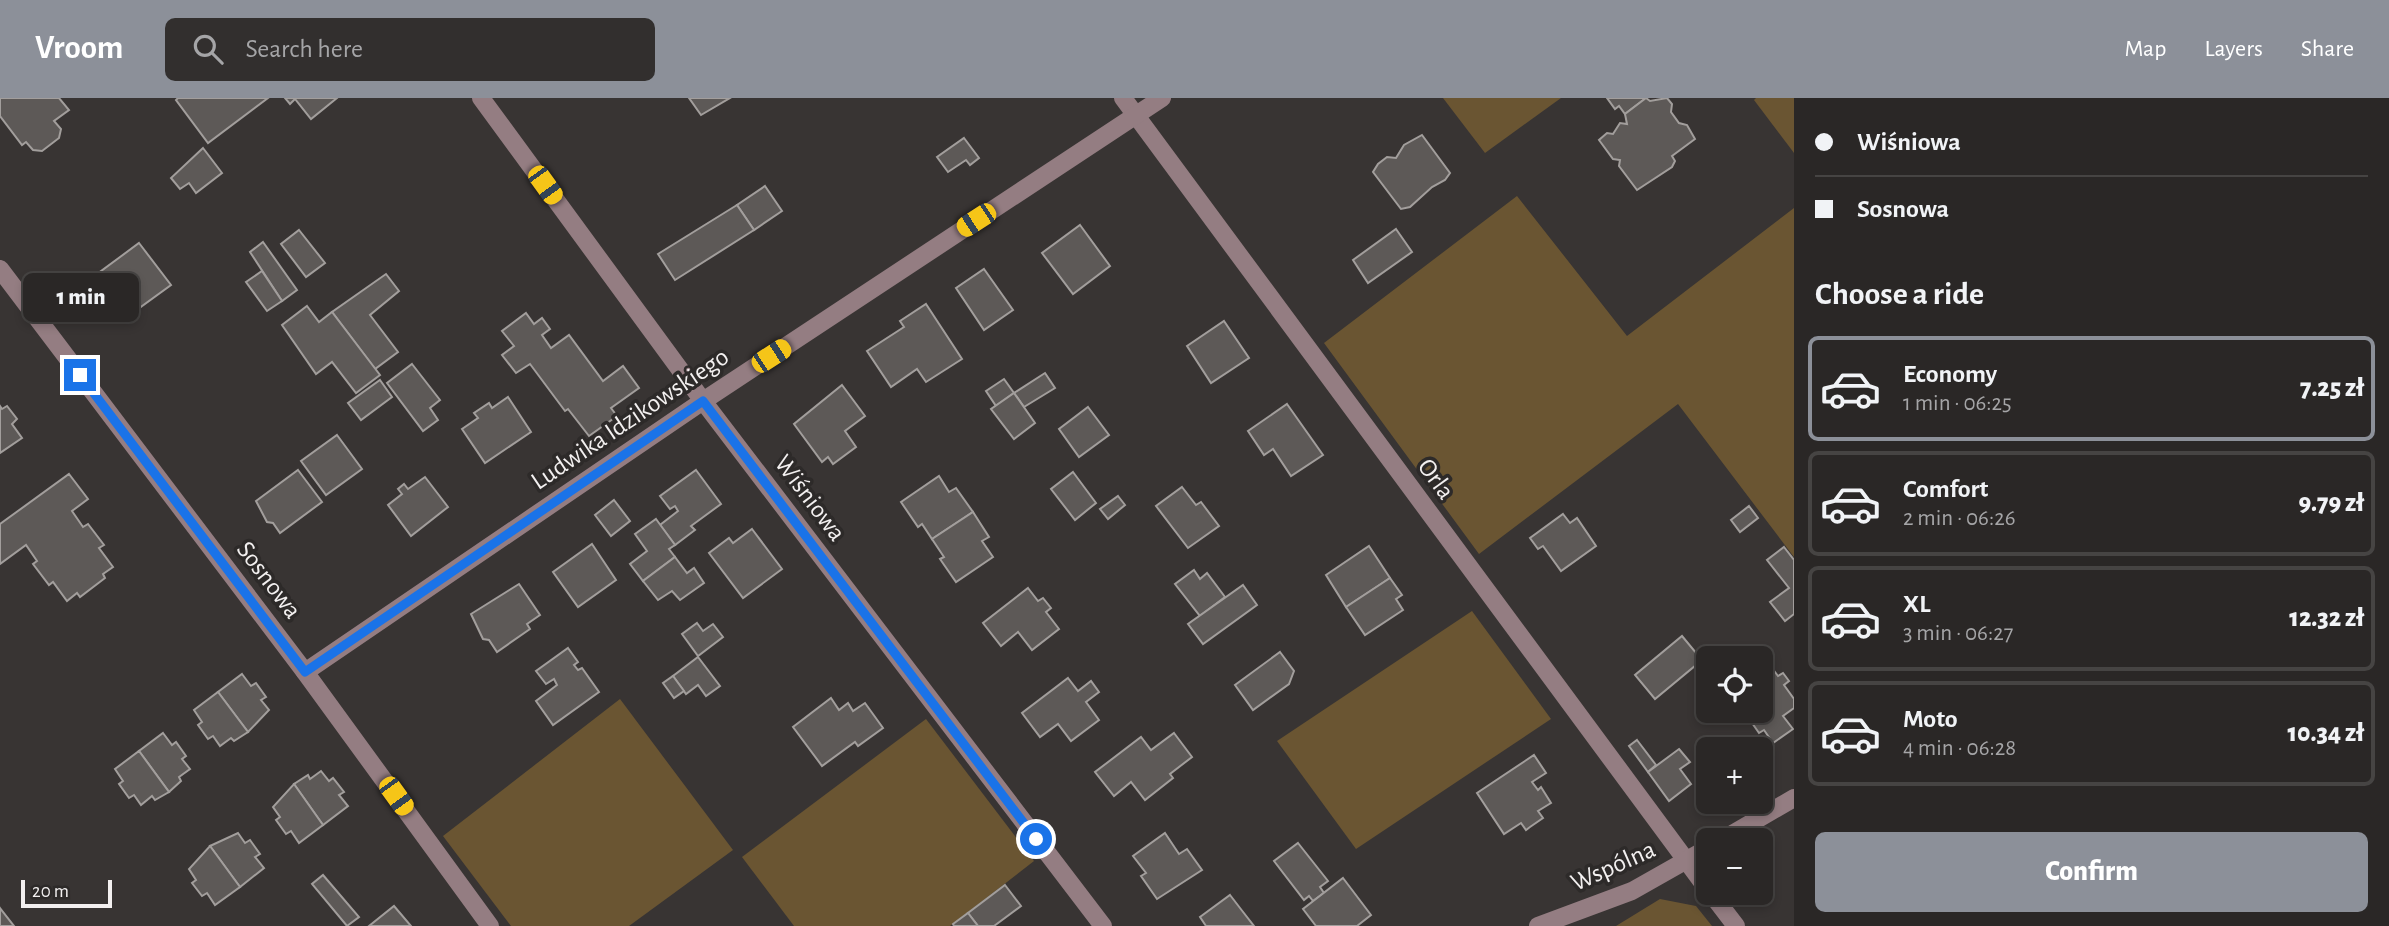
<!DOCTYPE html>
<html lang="en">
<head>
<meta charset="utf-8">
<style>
  body { margin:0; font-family:"Alegreya Sans",sans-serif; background:#322f2e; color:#f1f3f6; height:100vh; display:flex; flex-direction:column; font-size:26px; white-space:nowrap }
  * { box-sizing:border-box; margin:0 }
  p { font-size:23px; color:#a5a5a7 }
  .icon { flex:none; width:38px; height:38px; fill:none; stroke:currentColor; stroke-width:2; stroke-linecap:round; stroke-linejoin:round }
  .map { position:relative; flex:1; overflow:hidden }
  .details { display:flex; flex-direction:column; background:#2a2726; width:595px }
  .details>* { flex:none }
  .hud { display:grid; align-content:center; height:154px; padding:0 21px; background:#2a2726 }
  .fabs { position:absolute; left:1696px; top:548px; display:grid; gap:14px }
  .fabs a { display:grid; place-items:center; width:77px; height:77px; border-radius:10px; background:#2a2726; box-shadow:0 4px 10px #0003,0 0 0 2px #464443; font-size:35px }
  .scale { position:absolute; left:21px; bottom:18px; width:91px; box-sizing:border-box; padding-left:7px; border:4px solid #f3f0f0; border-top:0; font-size:19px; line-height:24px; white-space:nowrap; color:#f3f0f0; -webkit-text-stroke:5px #2d2a29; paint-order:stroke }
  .end { position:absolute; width:32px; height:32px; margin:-16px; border:9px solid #1a73e8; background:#fff; box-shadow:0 0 0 4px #fff }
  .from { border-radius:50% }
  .bubble { position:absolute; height:49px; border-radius:10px; background:#2a2726; box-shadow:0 4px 10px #0003,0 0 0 2px #464443; font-size:23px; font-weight:800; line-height:49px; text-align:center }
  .car { position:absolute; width:21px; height:42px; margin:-21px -10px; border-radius:9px; box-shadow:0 0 5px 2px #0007; background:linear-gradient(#f5c518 24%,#345 0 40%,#f5c518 0 76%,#345 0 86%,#f5c518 0) }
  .hud b { display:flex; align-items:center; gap:24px; height:66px; font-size:26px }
  .hud b+b { border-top:2px solid #464443 }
  .hud i { width:18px; height:18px; background:#f1f3f6 }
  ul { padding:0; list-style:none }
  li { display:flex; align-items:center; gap:21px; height:105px; margin:0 14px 10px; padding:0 7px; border:4px solid #464443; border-radius:10px }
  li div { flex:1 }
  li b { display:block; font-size:26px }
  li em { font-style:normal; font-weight:800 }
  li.on { border-color:#8c9099 }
  li>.icon { width:63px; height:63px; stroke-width:1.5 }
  h2 { padding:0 21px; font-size:32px; line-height:84px }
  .action { display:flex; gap:14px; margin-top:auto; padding:14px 21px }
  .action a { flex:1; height:80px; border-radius:10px; background:#8c9099; color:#fff; font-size:28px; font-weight:800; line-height:80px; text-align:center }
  header { display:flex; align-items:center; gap:42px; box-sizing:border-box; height:98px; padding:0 35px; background:#8c9099; color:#fff }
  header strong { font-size:33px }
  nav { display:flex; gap:38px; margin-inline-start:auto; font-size:24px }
  .search { width:490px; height:63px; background:#322f2e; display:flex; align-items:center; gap:18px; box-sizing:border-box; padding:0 24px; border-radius:10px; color:#a5a5a7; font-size:26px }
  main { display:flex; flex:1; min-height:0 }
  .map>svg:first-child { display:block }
  .green { fill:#6a5532 }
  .building { fill:#5d5957; stroke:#a29e9c; stroke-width:2 }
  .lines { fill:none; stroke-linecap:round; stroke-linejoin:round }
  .minor { stroke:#947d82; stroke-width:18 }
  .route { stroke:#1a73e8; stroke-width:9 }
  .labels { text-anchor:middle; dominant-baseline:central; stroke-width:7; stroke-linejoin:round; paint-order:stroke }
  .street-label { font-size:26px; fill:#f3f0f0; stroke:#2d2a29 }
</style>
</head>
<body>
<header>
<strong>Vroom</strong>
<div class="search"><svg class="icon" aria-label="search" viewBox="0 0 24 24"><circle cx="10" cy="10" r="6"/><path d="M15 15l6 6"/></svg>Search here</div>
<nav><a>Map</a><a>Layers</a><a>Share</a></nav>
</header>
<main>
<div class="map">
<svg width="1794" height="828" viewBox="0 0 1794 828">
  <rect width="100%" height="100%" fill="#383433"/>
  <g class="green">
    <polygon points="1443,0 1561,0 1485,55"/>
    <polygon points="1756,0 1794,0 1794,55 1754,2"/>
    <polygon points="1517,98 1627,238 1794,110 1794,459 1678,306 1479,456 1324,245"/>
    <polygon points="1472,513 1551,621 1356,751 1277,643"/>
    <polygon points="620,601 733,752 629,828 511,828 443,738"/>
    <polygon points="926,621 1034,763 950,828 794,828 742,759"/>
    <polygon points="1660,801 1696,808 1712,828 1616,828"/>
  </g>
  <g class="building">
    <polygon points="0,0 59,0 69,12 54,23 61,31 59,40 42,53 33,52 26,44 22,47 0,18"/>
    <polygon points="178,0 268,0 208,45 176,2"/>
    <polygon points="285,0 337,0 311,21 295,1 290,6"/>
    <polygon points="689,0 730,0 701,17"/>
    <polygon points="1607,0 1646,0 1625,16 1619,8 1615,11"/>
    <polygon points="1646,0 1650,3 1667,0 1672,6 1671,14 1679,25 1687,27 1695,41 1672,58 1675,63 1672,69 1637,92 1619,68 1620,62 1613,61 1599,42 1607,35 1613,36 1620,25 1627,26 1625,16"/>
    <polygon points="1422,37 1450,75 1445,82 1432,89 1410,109 1401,111 1373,74 1378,66 1387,59 1396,60 1404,47"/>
    <polygon points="964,40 979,60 970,67 966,62 948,74 937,59"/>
    <polygon points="203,50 222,75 196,95 189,85 180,91 171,80"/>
    <polygon points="765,88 782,113 754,132 737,107"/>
    <polygon points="737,107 754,132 675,182 658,156"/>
    <polygon points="1080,127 1110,168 1073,196 1042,155"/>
    <polygon points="1396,131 1412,154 1368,185 1353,162"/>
    <polygon points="299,132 325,165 306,179 281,146"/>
    <polygon points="263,144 297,192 282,203 250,154"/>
    <polygon points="139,145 171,187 131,216 110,188 104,193 93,179"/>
    <polygon points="984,171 1013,212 984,232 956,190"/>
    <polygon points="262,173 282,203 267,213 246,184"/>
    <polygon points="386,176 399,193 370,217 398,254 375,271 332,214"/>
    <polygon points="926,206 962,261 926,284 917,271 891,289 867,253 904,229 900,223"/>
    <polygon points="307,208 319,224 332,214 380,277 356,295 332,264 316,276 282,227"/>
    <polygon points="526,215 534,226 542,220 550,231 542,237 551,250 569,237 603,283 623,268 639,290 611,310 617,318 589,338 568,311 565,313 530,266 516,275 502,257 514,248 502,233"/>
    <polygon points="1224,223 1249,260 1211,285 1187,248"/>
    <polygon points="412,266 440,302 430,310 438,322 423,333 387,285"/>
    <polygon points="1045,275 1055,290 1024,309 1014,295"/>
    <polygon points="1004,281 1014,295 996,308 986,293"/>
    <polygon points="380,282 392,299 361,322 348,305"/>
    <polygon points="842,287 865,318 845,333 856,349 833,366 828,359 822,364 794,326"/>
    <polygon points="1014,295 1035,325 1014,341 991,311"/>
    <polygon points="508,299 531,334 485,365 462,331 478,320 474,315 489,305 492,310"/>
    <polygon points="1287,306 1323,357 1291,378 1273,351 1264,357 1248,333"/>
    <polygon points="0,308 2,311 7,308 17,321 12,326 22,340 0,355"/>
    <polygon points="1088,309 1109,337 1079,359 1059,331"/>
    <polygon points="337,337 362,371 326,397 301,363"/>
    <polygon points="298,372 322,404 280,435 273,425 267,424 256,403"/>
    <polygon points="696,372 721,406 691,428 695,432 675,447 660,427 678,413 675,408 670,411 660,398"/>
    <polygon points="1073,374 1096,405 1075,422 1051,391"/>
    <polygon points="69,376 88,401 72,413 83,429 88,426 104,447 99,450 113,469 103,476 105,480 80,499 77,495 67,503 53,484 49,487 33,466 37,463 26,447 0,466 0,426"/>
    <polygon points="939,378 949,394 956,390 973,414 932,441 922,426 918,429 901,404"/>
    <polygon points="425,379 448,409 411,438 388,407 402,396 398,391 404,386 408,391"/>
    <polygon points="1182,389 1196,407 1201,404 1219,428 1188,450 1156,408"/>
    <polygon points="1118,398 1125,407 1108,421 1100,411"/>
    <polygon points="614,402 630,423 611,438 595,417"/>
    <polygon points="1749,408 1758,420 1740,434 1731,422"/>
    <polygon points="973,414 989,439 982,443 993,459 956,484 940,461 944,459 932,441"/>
    <polygon points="1563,416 1570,425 1577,420 1596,448 1561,473 1543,448 1538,451 1530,440"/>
    <polygon points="656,421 675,447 669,451 675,459 643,483 630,466 647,453 635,436"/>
    <polygon points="752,431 782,471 743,500 709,455 729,440 733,445"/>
    <polygon points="592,446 616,482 578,509 553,474"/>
    <polygon points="1369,448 1390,480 1346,509 1326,477"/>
    <polygon points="1784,449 1794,462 1794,516 1785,523 1770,504 1789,490 1767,462"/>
    <polygon points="675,459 687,475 694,470 704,485 680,502 672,493 658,502 643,483"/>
    <polygon points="1194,472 1200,481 1207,475 1225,499 1200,518 1175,486"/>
    <polygon points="1390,480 1402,497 1396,501 1403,512 1365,537 1346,509"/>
    <polygon points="519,486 540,517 527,526 530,531 497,554 489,542 483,541 471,516"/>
    <polygon points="1243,487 1257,507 1203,546 1188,526"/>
    <polygon points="1028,490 1038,503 1043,500 1051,510 1046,514 1059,531 1032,552 1018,534 1001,548 983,525"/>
    <polygon points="697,525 703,533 713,526 723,539 698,558 682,536"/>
    <polygon points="1682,538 1702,562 1655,601 1635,577"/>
    <polygon points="568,550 578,564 574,567 578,572 582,570 599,594 553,627 536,603 557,587 554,581 546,586 536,573"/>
    <polygon points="1280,554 1294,573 1289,586 1253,612 1235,587"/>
    <polygon points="698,559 720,588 706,598 698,587 686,596 673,578"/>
    <polygon points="1769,566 1778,578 1783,575 1789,583 1784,587 1794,601 1794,610 1783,618 1793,631 1773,645 1764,632 1759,635 1743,612 1760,612 1760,572"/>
    <polygon points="242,576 251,588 256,585 266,599 261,602 269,612 248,634 218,594"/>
    <polygon points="673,578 684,593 674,600 663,585"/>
    <polygon points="1068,580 1078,593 1091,583 1099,594 1086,604 1099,622 1071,643 1058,626 1040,639 1022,615"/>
    <polygon points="218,594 248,634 234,643 231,640 220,648 213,638 208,641 198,627 202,624 194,612"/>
    <polygon points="831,600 839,612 848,605 853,613 865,605 883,630 858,648 855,644 822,668 793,629"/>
    <polygon points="163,635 172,647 176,644 186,658 182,661 190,671 179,679 181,683 169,694 139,653"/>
    <polygon points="1174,635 1192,659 1170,676 1173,680 1145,702 1131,684 1114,698 1095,674 1141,639 1151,652"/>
    <polygon points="1637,642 1656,667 1648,674 1629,648"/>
    <polygon points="1679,651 1690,664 1680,671 1691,686 1669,703 1648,674"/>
    <polygon points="139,653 169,694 155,702 152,698 141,707 134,697 129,700 119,686 123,683 115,671"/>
    <polygon points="1534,657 1546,675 1532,684 1538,692 1541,689 1551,705 1538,713 1543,720 1530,729 1526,732 1521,725 1504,736 1477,695"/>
    <polygon points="321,673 329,683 333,680 344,694 339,697 348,708 323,727 294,686 308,677 310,681"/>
    <polygon points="294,686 323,727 299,745 291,733 286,736 276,722 280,719 273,709"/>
    <polygon points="238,735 245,745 250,742 260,756 255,759 264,770 240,789 210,748"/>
    <polygon points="1165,735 1179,756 1187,751 1202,772 1157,801 1141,778 1146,775 1133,758"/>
    <polygon points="1298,745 1328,783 1320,789 1324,795 1313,803 1309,798 1304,802 1274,763"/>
    <polygon points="210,748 240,789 215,807 207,795 202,798 192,785 196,782 189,771"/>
    <polygon points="323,777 359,819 347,828 312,786"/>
    <polygon points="1343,780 1371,817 1357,828 1316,828 1303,811"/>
    <polygon points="1005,787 1021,808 994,828 978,828 968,815"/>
    <polygon points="1230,797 1240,810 1254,828 1206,828 1200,819"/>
    <polygon points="394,808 411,828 369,828"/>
    <polygon points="0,810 14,828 0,828"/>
    <polygon points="968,815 978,828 954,828 953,826"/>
  </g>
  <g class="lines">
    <g class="minor">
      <polyline points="481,0 703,303 1103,828"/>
      <polyline points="1123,0 1708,792"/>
      <polyline points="0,171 305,574 490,828"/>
      <polyline points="305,574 703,303 1162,0"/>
      <polyline points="1722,742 1794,700"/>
      <polyline points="1710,794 1736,828"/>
      <polyline points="1538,828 1632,793 1708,750"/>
    </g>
  </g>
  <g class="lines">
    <polyline class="route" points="80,277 305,574 703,303 1036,741"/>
  </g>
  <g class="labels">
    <g class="street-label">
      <text transform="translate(630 321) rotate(-34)">Ludwika Idzikowskiego</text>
      <text transform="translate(1436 381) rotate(54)">Orla</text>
      <text transform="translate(810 400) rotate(53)">Wiśniowa</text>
      <text transform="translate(269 482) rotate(53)">Sosnowa</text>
      <text transform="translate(1613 768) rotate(-24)">Wspólna</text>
    </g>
  </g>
</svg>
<div class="fabs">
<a><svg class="icon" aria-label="locate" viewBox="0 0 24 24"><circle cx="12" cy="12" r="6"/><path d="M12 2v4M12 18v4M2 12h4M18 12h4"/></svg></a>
<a>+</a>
<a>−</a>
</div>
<div class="scale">20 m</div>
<i class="end from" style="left:1036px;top:741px"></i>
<i class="end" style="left:80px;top:277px"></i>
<div class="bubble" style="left:23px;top:175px;width:116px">1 min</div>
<i class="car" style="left:545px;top:87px;rotate:144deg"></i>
<i class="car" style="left:976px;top:122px;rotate:237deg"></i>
<i class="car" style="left:771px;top:258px;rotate:57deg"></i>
<i class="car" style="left:396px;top:698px;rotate:144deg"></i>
</div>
<section class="details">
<div class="hud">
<b><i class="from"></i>Wiśniowa</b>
<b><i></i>Sosnowa</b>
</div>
<h2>Choose a ride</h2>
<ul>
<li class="on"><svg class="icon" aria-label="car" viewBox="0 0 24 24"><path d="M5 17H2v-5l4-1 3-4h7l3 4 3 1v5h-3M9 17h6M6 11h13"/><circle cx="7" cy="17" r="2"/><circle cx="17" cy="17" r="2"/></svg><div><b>Economy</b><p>1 min · 06:25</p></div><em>7.25 zł</em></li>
<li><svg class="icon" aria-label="car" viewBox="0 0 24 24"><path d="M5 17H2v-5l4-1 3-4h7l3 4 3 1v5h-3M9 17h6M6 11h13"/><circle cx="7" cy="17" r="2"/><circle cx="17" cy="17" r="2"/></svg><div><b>Comfort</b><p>2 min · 06:26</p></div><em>9.79 zł</em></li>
<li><svg class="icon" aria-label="car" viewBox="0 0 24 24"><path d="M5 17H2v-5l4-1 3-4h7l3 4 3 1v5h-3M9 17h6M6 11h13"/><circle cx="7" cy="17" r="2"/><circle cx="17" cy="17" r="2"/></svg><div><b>XL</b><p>3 min · 06:27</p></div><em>12.32 zł</em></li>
<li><svg class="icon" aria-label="car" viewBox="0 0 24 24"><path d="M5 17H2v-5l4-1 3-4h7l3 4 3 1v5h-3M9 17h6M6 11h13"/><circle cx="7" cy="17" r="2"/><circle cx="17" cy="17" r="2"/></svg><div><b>Moto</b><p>4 min · 06:28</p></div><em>10.34 zł</em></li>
</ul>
<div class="action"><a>Confirm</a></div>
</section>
</main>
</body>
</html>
